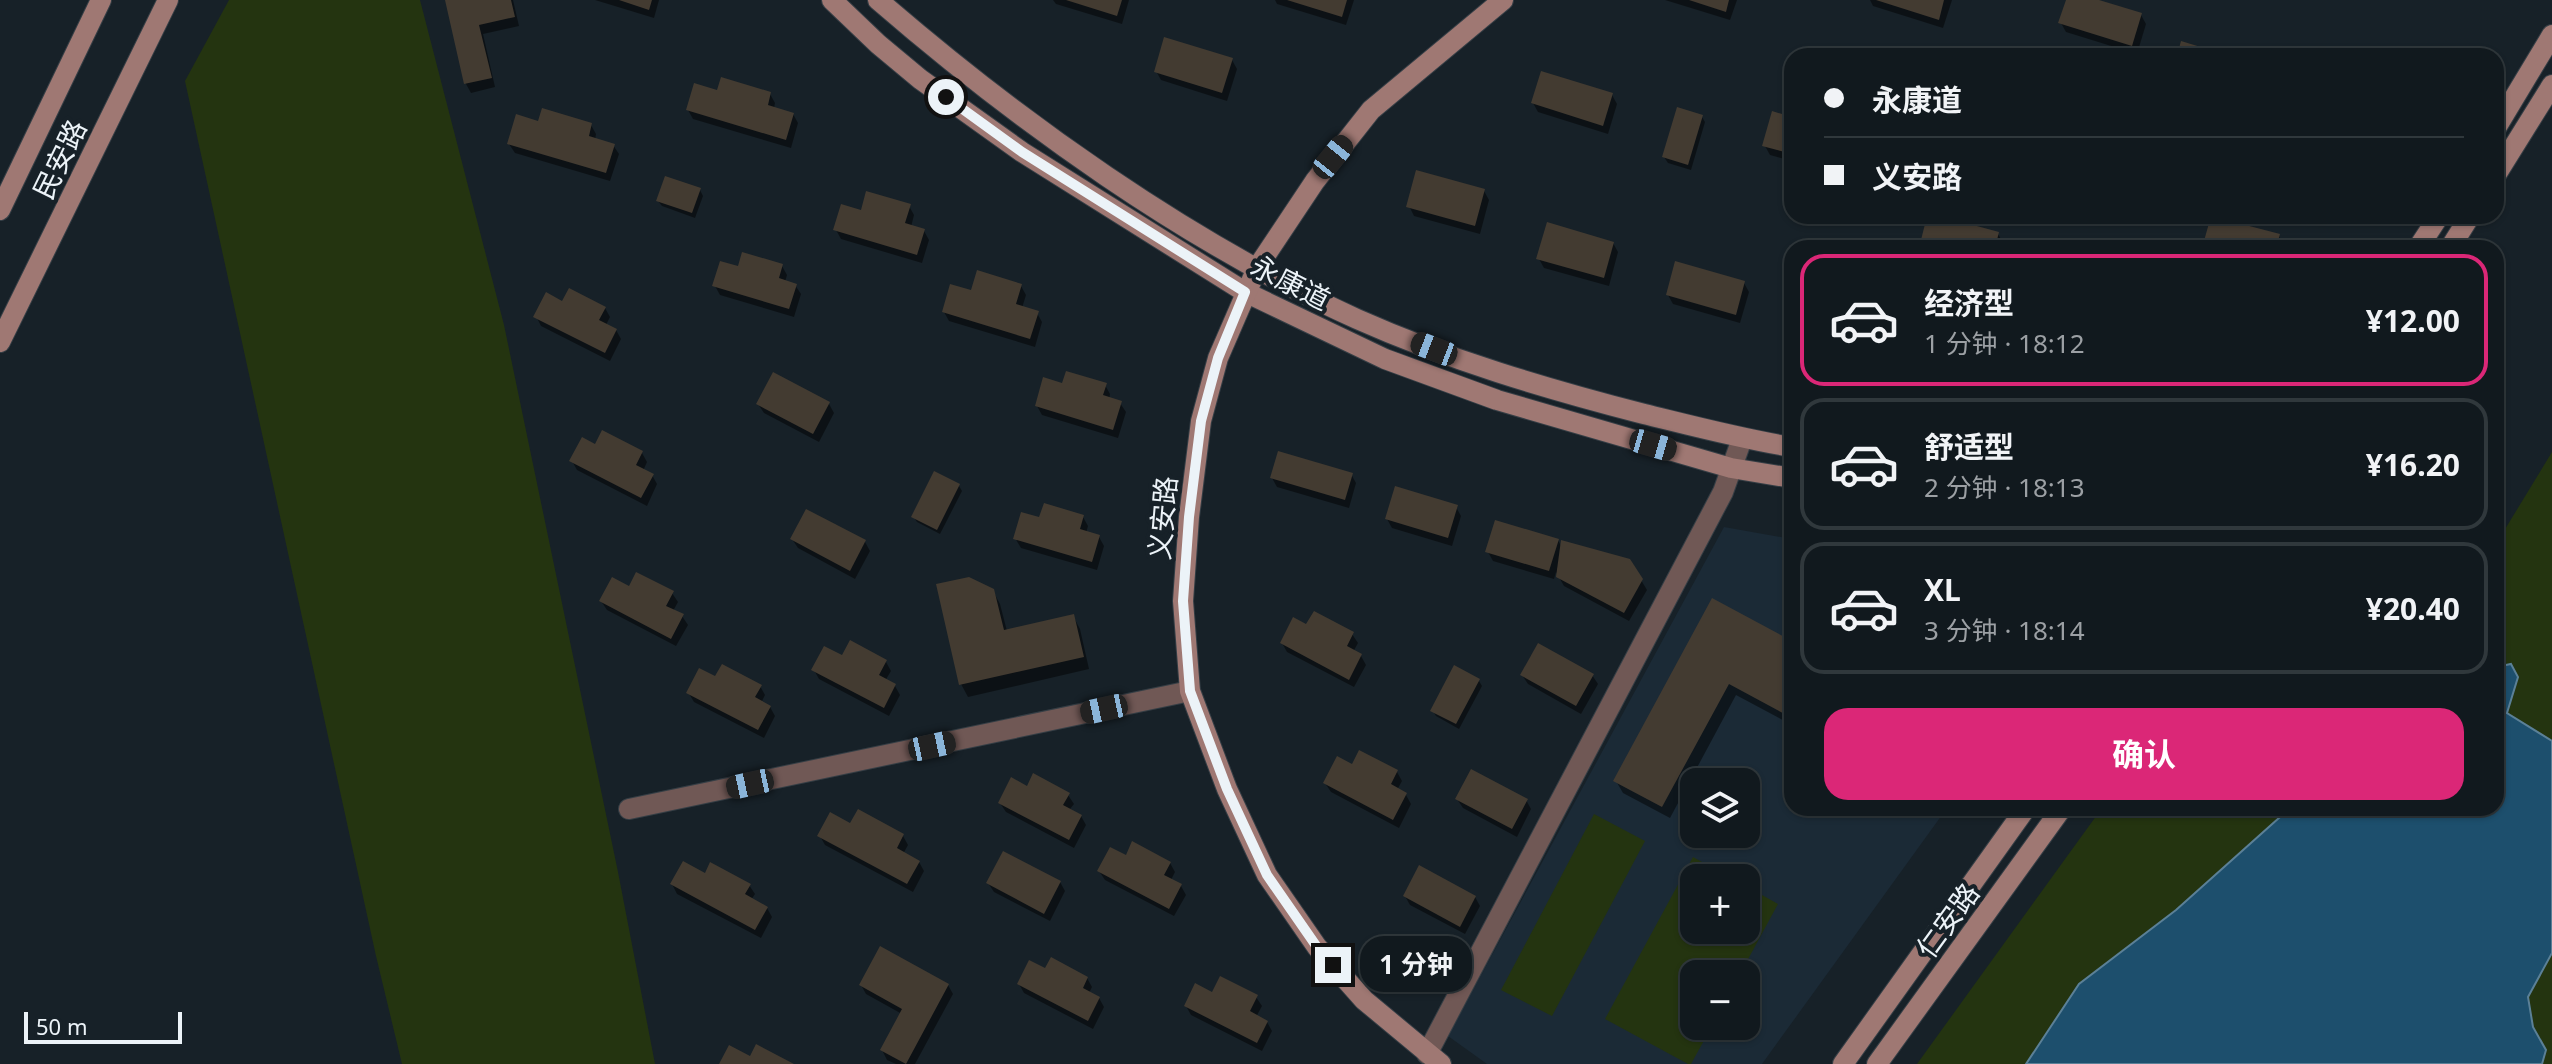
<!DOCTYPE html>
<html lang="zh">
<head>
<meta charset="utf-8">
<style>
  body { margin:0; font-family:"Noto Sans","Noto Sans SC",sans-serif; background:#1a2227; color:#f1f3f6; height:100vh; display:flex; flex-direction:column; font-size:30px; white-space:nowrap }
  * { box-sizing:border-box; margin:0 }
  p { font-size:26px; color:#9ca0a4 }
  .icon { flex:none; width:44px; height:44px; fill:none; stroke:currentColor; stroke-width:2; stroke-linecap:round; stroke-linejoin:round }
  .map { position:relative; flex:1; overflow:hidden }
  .drawer { position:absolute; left:1784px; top:240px; width:720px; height:576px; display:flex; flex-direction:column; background:#11191e; border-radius:24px; box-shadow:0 2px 6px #0004,0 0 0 2px #30383c }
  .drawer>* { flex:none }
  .top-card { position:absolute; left:1784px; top:48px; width:720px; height:176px; border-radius:24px; box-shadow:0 2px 6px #0004,0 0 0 2px #30383c; display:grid; align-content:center; height:176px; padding:0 40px; background:#11191e }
  .tools { position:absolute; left:1680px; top:768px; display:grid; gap:16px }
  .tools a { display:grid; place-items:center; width:80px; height:80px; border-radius:16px; background:#11191e; box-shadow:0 2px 6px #0004,0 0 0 2px #30383c; font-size:40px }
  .scale { position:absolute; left:24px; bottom:20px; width:158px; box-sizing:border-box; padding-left:8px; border:4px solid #ecf3f8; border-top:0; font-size:22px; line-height:28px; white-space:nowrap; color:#ecf3f8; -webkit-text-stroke:6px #172128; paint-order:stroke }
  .end { position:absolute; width:36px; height:36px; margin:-18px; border:10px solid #ecf3f8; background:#111; box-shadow:0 0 0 4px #111 }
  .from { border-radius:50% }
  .bubble { position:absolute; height:56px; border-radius:24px; background:#11191e; box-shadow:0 2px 6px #0004,0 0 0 2px #30383c; font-size:26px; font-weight:700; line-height:56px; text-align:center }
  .car { position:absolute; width:24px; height:48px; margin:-24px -12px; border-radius:10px; box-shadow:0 0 6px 2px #0007; background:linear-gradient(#222 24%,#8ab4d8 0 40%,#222 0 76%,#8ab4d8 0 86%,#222 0) }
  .top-card b { display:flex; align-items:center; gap:28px; height:76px; font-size:30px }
  .top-card b+b { border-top:2px solid #30383c }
  .top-card i { width:20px; height:20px; background:#f1f3f6 }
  ul { padding:14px 0 0; list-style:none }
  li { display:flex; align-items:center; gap:24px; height:132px; margin:0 16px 12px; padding:0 24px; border:4px solid #30383c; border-radius:24px }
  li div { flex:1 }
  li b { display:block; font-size:30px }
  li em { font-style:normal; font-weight:700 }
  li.current { border-color:#db2777 }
  li>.icon { width:72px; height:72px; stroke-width:1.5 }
  .button { display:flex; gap:16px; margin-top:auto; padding:16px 40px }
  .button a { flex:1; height:92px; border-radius:24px; background:#db2777; color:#fff; font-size:32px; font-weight:700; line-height:92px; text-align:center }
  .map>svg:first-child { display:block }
  .built { fill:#1b2a36; fill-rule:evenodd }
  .green { fill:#243410 }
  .water { fill:#1d4f6d; stroke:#5b8097; stroke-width:2 }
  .shadow { fill:#0007 }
  .building { fill:#433b31 }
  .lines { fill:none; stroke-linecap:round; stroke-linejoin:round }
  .street-casing { stroke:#353e45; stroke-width:22 }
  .secondary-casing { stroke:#353e45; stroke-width:22 }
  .street { stroke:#705855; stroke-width:20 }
  .secondary { stroke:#9f7873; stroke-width:20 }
  .route { stroke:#ecf3f8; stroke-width:10 }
  .labels { text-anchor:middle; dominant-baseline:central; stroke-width:8; stroke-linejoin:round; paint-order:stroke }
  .street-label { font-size:28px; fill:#ecf3f8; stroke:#172128 }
</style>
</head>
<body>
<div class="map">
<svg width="2552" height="1064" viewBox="0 0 2552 1064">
  <rect width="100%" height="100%" fill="#172128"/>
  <path class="built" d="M1724 527 1792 539V808H1947L1762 1064H1487L1448 1036ZM1694 782H1746V834H1694ZM1694 878H1746V930H1694ZM1694 974H1746V1026H1694Z"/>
  <g class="green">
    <polygon points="229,0 420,0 504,325 618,872 655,1064 402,1064 376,956 185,81"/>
    <polygon points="2552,452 2552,1064 1917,1064 2102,808 2496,808 2496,544"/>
    <polygon points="1594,814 1645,841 1552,1016 1501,990"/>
    <polygon points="1693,857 1731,878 1694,878 1694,930 1746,930 1746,886 1778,904 1740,974 1694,974 1694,1026 1712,1026 1691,1064 1688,1064 1605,1019"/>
  </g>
  <polygon class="water" points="2511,664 2518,677 2507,713 2552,741 2552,953 2528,997 2533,1027 2546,1050 2542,1064 2026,1064 2079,984 2176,910 2290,808 2496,808 2496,667"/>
  <g class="shadow">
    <polygon points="513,0 519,26 483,34 495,87 471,93 466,84 447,1"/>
    <polygon points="595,0 659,0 654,18"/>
    <polygon points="1053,0 1129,0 1122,24 1056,4"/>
    <polygon points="1275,0 1354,0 1346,25 1277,4"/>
    <polygon points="1665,0 1737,0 1730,20"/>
    <polygon points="1870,0 1952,0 1943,28 1873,6"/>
    <polygon points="2068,0 2093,0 2141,15 2146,24 2137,54 2066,32 2061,23"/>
    <polygon points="1232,60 1237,69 1227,101 1161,80 1156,71"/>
    <polygon points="719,92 770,94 775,103 774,108 793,114 798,123 791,148 693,119 688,110"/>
    <polygon points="1612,95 1617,104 1608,134 1538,112 1533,103"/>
    <polygon points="1702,117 1705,122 1691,170 1668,163 1664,157"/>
    <polygon points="1792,119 1792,161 1770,155 1765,146"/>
    <polygon points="540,124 591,125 596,134 595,140 613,145 619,154 610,181 515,153 509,144"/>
    <polygon points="700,190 703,196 695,218 662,206 658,201"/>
    <polygon points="1484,191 1489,200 1480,234 1414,216 1409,206"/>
    <polygon points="909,206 914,215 911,227 924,231 929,240 922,263 841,239 836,230 862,212"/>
    <polygon points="1929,216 1998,234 2003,243 2001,248 1921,248"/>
    <polygon points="2213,216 2279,236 2283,248 2204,248"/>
    <polygon points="1613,243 1618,252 1609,286 1544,268 1539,259"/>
    <polygon points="782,266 787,275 785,282 795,285 801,294 794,317 720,295 715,286 739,269"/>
    <polygon points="1744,283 1749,292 1740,323 1673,304 1668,295"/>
    <polygon points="1021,286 1026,295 1022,308 1037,313 1042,322 1035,347 949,321 944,312 972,293"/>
    <polygon points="563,303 605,308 610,317 606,325 616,330 621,339 610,361 541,326 536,316"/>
    <polygon points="1064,385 1105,385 1110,394 1109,399 1120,403 1126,412 1118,438 1042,415 1037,406"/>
    <polygon points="758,404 829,404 834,413 819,442 764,413"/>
    <polygon points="596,447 642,453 647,462 643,471 652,475 657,484 647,506 577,470 572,461"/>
    <polygon points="1351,474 1356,483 1349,508 1277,487 1272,478"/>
    <polygon points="959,486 962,491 940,534 917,522 913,516"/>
    <polygon points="1456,507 1461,516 1452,546 1392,528 1387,519"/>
    <polygon points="1083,517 1088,526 1086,533 1099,537 1104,546 1097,570 1021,548 1015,538 1041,520"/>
    <polygon points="792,539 865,542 870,551 855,579 798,548"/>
    <polygon points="1558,540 1562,548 1629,560 1647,590 1629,621 1564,586 1556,572 1554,579 1493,561 1488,552"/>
    <polygon points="630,589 672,593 678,602 673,611 682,616 688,625 676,646 607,610 601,601"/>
    <polygon points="993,591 1000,604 1007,631 1073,616 1080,629 1089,669 968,697 961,684"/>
    <polygon points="1713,600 1792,643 1792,725 1736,695 1670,818 1623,793 1616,781"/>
    <polygon points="1307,627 1352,634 1358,643 1353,652 1361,656 1366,665 1354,687 1287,652 1282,643"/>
    <polygon points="842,658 886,662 891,671 885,681 895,686 900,695 889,716 819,679 814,670"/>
    <polygon points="1522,675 1592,675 1598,684 1581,714 1528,684"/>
    <polygon points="716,679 760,686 765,695 761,703 770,707 775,716 764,738 694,702 688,692"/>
    <polygon points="1479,681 1482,686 1459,729 1436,716 1433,711"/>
    <polygon points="1352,767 1397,772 1402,781 1397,790 1406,795 1411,804 1399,828 1331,792 1325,783"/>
    <polygon points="1027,788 1068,795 1074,804 1070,809 1081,816 1086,825 1074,848 1006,812 1000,803"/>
    <polygon points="1457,799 1526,800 1531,809 1517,837 1463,808"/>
    <polygon points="851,826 903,836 908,845 903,854 919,862 924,871 913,892 825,845 820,836"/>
    <polygon points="1126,858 1170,863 1175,872 1171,880 1181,886 1186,895 1174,916 1105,880 1099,871"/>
    <polygon points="706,875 749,885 755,894 751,900 767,908 772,917 761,938 677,894 672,884"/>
    <polygon points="1060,882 1065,891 1050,921 994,892 988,883"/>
    <polygon points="1405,896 1475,897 1480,906 1465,934 1410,905"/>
    <polygon points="1046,971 1087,978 1092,987 1089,993 1099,998 1104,1007 1093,1029 1024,993 1019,984"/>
    <polygon points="861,985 948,985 953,994 915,1064 896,1064 887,1060 882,1050 902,1014 866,994"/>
    <polygon points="1212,995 1256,997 1262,1006 1256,1017 1267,1022 1272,1031 1262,1051 1191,1015 1186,1006"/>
  </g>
  <g class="building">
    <polygon points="445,0 511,0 515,17 479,25 492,78 464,84"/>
    <polygon points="619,0 652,0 649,10"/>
    <polygon points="1066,0 1122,0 1117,16"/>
    <polygon points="1287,0 1347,0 1342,17"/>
    <polygon points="1689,0 1729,0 1726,12"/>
    <polygon points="1876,0 1944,0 1939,20"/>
    <polygon points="2066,0 2099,0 2142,13 2132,46 2058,23"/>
    <polygon points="1164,37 1233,58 1222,93 1154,72"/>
    <polygon points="2181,41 2227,55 2227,56 2177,56"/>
    <polygon points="1541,71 1613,93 1603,126 1531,103"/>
    <polygon points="721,77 771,92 768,105 794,113 786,140 686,110 694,83 717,90"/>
    <polygon points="1677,107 1703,115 1688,165 1662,157"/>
    <polygon points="542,108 592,123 589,136 615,144 606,173 507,144 516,114 538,121"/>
    <polygon points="1772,111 1792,117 1792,154 1762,146"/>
    <polygon points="1416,170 1485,189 1475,226 1406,207"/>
    <polygon points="665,176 701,188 692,213 656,201"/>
    <polygon points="866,191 911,204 905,223 925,229 917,255 833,230 841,204 861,210"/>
    <polygon points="1927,216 1940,216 1999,232 1995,248 1919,248"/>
    <polygon points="2211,216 2280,234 2276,248 2202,248"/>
    <polygon points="1547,222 1614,242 1604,278 1536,259"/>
    <polygon points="742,252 783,264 779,278 797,284 789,309 712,286 720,261 738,266"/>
    <polygon points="1675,261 1745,281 1736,315 1666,295"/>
    <polygon points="977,270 1022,284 1016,304 1039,311 1030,339 942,312 950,284 971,290"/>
    <polygon points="569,288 606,307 599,320 617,329 605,353 533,317 546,292 562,301"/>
    <polygon points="1066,371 1107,383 1103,395 1122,401 1113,430 1035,406 1043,377 1062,383"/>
    <polygon points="773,372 830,402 813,434 756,404"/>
    <polygon points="602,430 643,451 636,465 654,474 641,498 569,461 582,437 595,444"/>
    <polygon points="1278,451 1353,473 1345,500 1270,478"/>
    <polygon points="934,471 960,484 937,530 911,517"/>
    <polygon points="1395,486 1458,505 1448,538 1385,519"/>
    <polygon points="1044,503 1084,515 1080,529 1100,535 1092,562 1013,539 1021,512 1039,517"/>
    <polygon points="806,509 866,540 850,571 790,539"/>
    <polygon points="1495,520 1559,539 1549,571 1485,552"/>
    <polygon points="1561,540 1630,559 1643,579 1624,613 1556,577"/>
    <polygon points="636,572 674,591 666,606 684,614 671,639 599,601 612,577 629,586"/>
    <polygon points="969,577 994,589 1004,630 1074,614 1084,657 959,685 936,584"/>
    <polygon points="1712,598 1792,641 1792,718 1729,684 1662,807 1613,781"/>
    <polygon points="1314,611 1354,632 1347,646 1362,654 1349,680 1280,643 1293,617 1306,624"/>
    <polygon points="850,640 887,660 879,675 896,684 884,708 811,670 824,646 842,655"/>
    <polygon points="1538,643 1594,674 1576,706 1520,675"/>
    <polygon points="722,664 762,685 755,697 771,706 758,730 686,693 699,668 715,676"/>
    <polygon points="1454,665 1480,679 1456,724 1430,711"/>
    <polygon points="1359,750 1398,770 1391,784 1407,793 1393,820 1323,783 1337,756 1352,764"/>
    <polygon points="1471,769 1528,799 1512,829 1455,799"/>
    <polygon points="1033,773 1070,793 1063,805 1082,815 1069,840 998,803 1011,777 1027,786"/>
    <polygon points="858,809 904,834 897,848 920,861 907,884 817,836 830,812 850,823"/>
    <polygon points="1132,841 1171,862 1164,875 1182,884 1169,909 1097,871 1110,847 1126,855"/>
    <polygon points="1003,851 1061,881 1044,914 986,883"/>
    <polygon points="683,861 705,873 710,862 751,884 745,894 768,907 755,930 670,884"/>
    <polygon points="1419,865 1476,896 1460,927 1403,896"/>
    <polygon points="880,946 949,984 906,1064 880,1050 902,1009 859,985"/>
    <polygon points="1051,957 1088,977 1083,988 1100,997 1088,1021 1017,984 1029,960 1045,968"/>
    <polygon points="1220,976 1258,995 1250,1011 1268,1021 1257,1043 1184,1006 1195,983 1212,992"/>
    <polygon points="756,1044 794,1064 719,1064 729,1045 750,1056"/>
  </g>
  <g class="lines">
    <defs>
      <g id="street">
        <polyline points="629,809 1190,691"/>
        <polyline points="1427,1054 1723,492 1742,439"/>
      </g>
      <g id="secondary">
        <polyline points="832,0 878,44 920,79 1022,152 1245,292 1385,359 1497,400 1731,468 1792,478"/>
        <path d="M878 0C1019 122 1187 242 1357 319 1449 360 1547 389 1644 414 1693 426 1742 439 1792 447"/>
        <polyline points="2496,128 2552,35"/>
        <polyline points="2496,175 2552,85"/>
        <polyline points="0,210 101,0"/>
        <polyline points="2418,248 2439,216"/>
        <polyline points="2450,248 2470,216"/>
        <polyline points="0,342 168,0"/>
        <polyline points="1441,1064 1364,1000 1317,947 1267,875 1227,789 1190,691 1183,601 1189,517 1201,421 1218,358 1257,268 1315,181 1371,110 1503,0"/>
        <polyline points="1843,1064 2026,808"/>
        <polyline points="1877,1064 2062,808"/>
      </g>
    </defs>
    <use href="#street" class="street-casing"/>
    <use href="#secondary" class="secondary-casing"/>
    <use href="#street" class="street"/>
    <use href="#secondary" class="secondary"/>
  </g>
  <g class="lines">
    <polyline class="route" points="946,97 1022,152 1245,292 1218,358 1201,421 1189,517 1183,601 1190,691 1227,789 1267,875 1317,947 1333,965"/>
  </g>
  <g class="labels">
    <g class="street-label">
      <text transform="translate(59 159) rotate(-64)">民安路</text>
      <text transform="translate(1291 282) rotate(27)">永康道</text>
      <text transform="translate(1162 518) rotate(-85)">义安路</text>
      <text transform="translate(1947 920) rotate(-54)">仁安路</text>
    </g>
  </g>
</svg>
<div class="tools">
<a><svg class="icon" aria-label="layers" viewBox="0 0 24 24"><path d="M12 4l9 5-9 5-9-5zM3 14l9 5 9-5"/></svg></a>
<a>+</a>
<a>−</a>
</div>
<div class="scale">50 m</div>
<i class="end from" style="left:946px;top:97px"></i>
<i class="end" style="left:1333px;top:965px"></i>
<div class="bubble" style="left:1360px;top:936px;width:112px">1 分钟</div>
<i class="car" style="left:1333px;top:157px;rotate:39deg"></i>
<i class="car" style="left:1434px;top:349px;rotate:291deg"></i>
<i class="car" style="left:1653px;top:445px;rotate:106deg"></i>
<i class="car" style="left:1104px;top:709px;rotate:258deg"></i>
<i class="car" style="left:932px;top:746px;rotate:78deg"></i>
<i class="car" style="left:750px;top:784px;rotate:258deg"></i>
<div class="top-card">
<b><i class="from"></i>永康道</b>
<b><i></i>义安路</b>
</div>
<section class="drawer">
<ul>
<li class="current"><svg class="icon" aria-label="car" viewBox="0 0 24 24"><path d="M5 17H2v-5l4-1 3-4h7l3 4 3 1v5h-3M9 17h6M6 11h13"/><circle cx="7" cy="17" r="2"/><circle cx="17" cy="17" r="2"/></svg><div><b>经济型</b><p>1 分钟 · 18:12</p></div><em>¥12.00</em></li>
<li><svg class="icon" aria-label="car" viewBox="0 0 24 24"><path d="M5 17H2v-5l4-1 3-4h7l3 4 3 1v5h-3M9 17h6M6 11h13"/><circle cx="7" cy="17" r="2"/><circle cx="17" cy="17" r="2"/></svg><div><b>舒适型</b><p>2 分钟 · 18:13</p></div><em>¥16.20</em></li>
<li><svg class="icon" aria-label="car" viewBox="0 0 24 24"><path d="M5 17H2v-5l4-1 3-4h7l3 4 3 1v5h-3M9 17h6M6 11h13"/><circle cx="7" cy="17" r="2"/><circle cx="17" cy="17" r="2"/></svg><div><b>XL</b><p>3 分钟 · 18:14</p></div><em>¥20.40</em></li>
</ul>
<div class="button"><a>确认</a></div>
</section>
</div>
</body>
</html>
